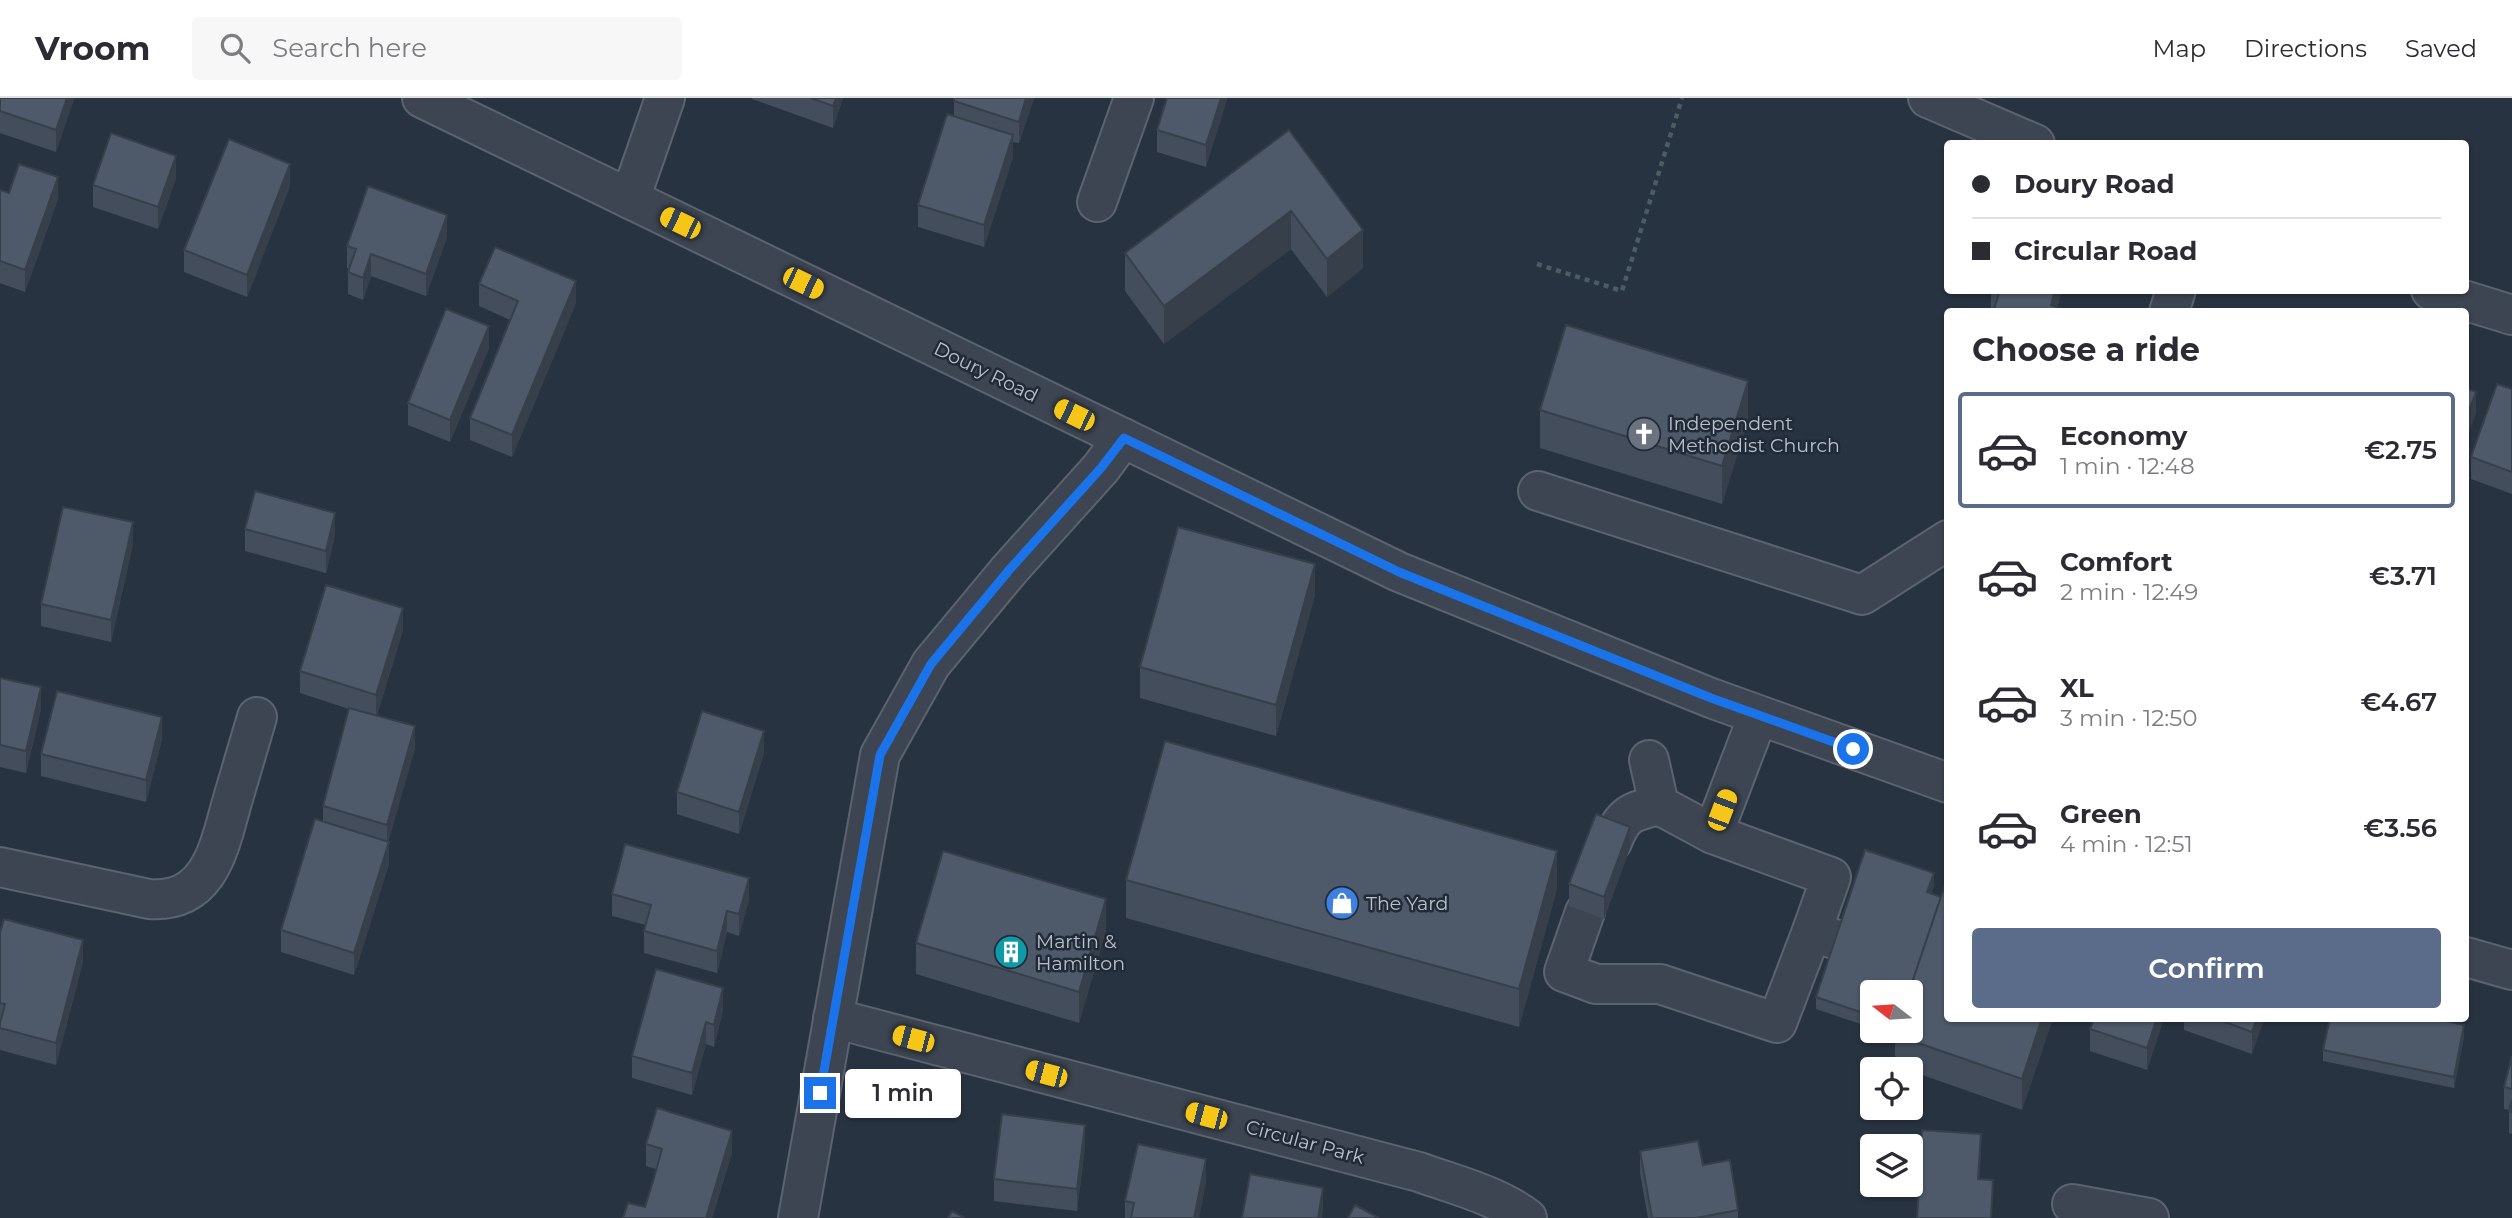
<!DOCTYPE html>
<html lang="en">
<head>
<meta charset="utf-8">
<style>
  body { margin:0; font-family:Montserrat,sans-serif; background:#f7f7f7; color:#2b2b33; height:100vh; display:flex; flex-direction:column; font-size:26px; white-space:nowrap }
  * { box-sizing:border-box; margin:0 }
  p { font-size:23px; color:#7c7c81 }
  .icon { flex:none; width:38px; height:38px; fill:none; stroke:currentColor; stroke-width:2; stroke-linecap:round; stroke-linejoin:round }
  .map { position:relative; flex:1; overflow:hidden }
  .side { position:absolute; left:1944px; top:210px; width:525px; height:714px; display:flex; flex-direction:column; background:#fff; border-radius:7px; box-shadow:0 2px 5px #0004 }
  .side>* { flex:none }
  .top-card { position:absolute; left:1944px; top:42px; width:525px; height:154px; border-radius:7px; box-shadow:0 2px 5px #0004; display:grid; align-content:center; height:154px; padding:0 28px; background:#fff }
  .needle { width:46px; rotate:287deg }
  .buttons { position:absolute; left:1860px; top:882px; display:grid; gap:14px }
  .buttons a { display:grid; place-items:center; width:63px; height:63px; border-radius:7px; background:#fff; box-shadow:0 2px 5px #0004; font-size:35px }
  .end { position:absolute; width:32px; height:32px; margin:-16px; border:9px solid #1a73e8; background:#fff; box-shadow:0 0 0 4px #fff }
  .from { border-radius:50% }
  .bubble { position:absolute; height:49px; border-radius:7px; background:#fff; box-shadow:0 2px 5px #0004; font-size:23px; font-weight:600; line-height:49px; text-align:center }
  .car { position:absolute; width:21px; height:42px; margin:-21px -10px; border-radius:9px; box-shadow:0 0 5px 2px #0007; background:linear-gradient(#f5c518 24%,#345 0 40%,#f5c518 0 76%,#345 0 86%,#f5c518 0) }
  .top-card b { display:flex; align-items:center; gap:24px; height:66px; font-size:26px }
  .top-card b+b { border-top:2px solid #e1e1e2 }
  .top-card i { width:18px; height:18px; background:#2b2b33 }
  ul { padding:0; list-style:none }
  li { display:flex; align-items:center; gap:21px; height:116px; margin:0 14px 10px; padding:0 14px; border:4px solid transparent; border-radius:7px }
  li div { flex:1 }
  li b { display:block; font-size:26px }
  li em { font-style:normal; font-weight:600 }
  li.active { border-color:#5b6b8a }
  li>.icon { width:63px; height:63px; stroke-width:1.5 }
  h2 { padding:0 28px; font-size:32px; line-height:84px }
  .cta { display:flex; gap:14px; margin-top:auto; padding:14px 28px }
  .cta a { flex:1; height:80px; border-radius:7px; background:#5b6b8a; color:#fff; font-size:28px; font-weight:600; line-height:80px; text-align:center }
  header { display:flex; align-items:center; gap:42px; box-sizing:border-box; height:98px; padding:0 35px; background:#fff; border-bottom:2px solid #e1e1e2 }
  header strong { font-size:33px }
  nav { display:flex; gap:38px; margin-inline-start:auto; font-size:24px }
  .search { width:490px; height:63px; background:#f7f7f7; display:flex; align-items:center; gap:18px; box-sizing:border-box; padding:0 24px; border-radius:7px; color:#7c7c81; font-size:26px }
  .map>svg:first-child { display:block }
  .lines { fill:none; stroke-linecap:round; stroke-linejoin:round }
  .minor-casing { stroke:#5a636e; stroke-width:42 }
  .path { stroke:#4a5e61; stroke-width:4.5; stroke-dasharray:5 5; stroke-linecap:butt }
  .minor { stroke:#3c4551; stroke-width:38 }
  .wall { fill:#434d5b }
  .shaded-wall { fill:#373f4a }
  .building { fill:#4e5a6a; stroke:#373f4a; stroke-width:2 }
  .route { stroke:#1a73e8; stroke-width:9 }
  .labels { text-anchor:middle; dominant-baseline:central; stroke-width:5; stroke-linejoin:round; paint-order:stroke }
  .street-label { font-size:19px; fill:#b9c0cb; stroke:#212a37 }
  .poi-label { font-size:19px; fill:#b9c0cb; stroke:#212a37; text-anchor:start }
</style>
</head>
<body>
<header>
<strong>Vroom</strong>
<div class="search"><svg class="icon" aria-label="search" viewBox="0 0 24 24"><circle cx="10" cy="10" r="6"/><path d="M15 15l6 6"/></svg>Search here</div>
<nav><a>Map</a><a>Directions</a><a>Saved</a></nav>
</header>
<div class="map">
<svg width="2512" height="1120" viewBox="0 0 2512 1120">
  <rect width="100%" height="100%" fill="#283341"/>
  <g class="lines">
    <defs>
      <g id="minor">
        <polyline points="422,0 1399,474 1711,600 1948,685"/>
        <polyline points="1928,0 2035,46"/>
        <polyline points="630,101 665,0"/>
        <polyline points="1097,104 1134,0"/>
        <polyline points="2431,192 2512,217"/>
        <polyline points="2169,214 2176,192"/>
        <polyline points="1538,393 1862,497 1948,442"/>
        <polyline points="1649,662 1659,707 1713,736 1831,779 1812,833 1837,842"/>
        <polyline points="1713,736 1758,618"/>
        <path d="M1612 744C1623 716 1630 714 1659 707"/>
        <path d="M0 769 149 801C210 805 219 750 232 704 240 676 249 647 257 619"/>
        <polyline points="1585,814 1564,874 1596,886 1660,886 1777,925 1812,833"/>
        <polyline points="2466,859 2512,872"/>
        <path d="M833 920 1419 1074C1455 1087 1496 1097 1527 1120"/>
        <polyline points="2072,1106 2149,1120"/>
        <polyline points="798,1120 880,657 931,566 1010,471 1101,370 1123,340"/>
      </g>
    </defs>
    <use href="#minor" class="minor-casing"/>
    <polyline class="path" points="1537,166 1622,193 1682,0"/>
    <use href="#minor" class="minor"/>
  </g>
  <g class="wall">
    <polygon points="0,0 74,0 56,54 0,35"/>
    <polygon points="752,0 843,0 833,30 752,1"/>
    <polygon points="954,0 1034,0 1019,45 1013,44 1013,59 984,149 918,129 918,107 954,18"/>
    <polygon points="1227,0 1206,69 1157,54 1157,32"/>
    <polygon points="1289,32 1363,170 1327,199 1291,151 1164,246 1125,193 1125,155"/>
    <polygon points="176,80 158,131 93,109 93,87"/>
    <polygon points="290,88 247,199 184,174 184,152"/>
    <polygon points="0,92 9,95 58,101 25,194 0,185"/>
    <polygon points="447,139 426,198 371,178 363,202 348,196 348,174 350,171 347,170 347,148"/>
    <polygon points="479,186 576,205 512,359 470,342 470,320 510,222 479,208"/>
    <polygon points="1991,192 2062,192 2057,209 2060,214 1991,210"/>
    <polygon points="489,250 450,344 408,327 408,305"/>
    <polygon points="2512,291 2512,396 2471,381 2471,359"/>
    <polygon points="1540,312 1748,321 1722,406 1540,350"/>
    <polygon points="245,431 335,437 326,475 245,453"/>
    <polygon points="133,446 111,544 41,528 41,506"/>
    <polygon points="1315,497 1276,638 1140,600 1140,569"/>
    <polygon points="403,532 377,617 415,650 388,744 389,766 354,877 281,854 281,832 323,723 323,708 349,611 300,595 300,573"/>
    <polygon points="0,580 41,611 26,675 0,669"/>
    <polygon points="162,641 146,704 41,678 41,656"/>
    <polygon points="764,655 739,736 677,716 677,694"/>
    <polygon points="1630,750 1604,821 1569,808 1569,786"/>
    <polygon points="1126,782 1557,791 1519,929 1126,820"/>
    <polygon points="1934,787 1931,796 1948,920 2053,920 2022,1012 1911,973 1911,971 1905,971 1895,968 1895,937 1882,933 1911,933 1872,894 1872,930 1816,911 1816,899"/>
    <polygon points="612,796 749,802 739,838 727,834 717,875 644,855 644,833 646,827 612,818"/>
    <polygon points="1106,832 1079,925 916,876 916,845"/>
    <polygon points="0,835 83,864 56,967 0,952"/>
    <polygon points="723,912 714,949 706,946 692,997 632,980 632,958"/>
    <polygon points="2094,920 2164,920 2147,972 2090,953 2090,931"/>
    <polygon points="2184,920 2264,920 2252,956 2184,932"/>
    <polygon points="2464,939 2454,990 2323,963 2323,952"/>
    <polygon points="2512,958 2512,1036 2509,1035 2509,1012 2504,1011 2504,989"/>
    <polygon points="646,1046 732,1055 712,1120 623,1120 645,1109 656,1071 646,1068"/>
    <polygon points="1085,1049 1077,1113 994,1103 994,1081"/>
    <polygon points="1640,1053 1703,1067 1738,1112 1738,1120 1648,1120 1640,1075"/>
    <polygon points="1206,1083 1199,1120 1125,1120 1125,1103"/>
  </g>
  <g class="shaded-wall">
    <polygon points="67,0 74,0 74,2 56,54 56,32"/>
    <polygon points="836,0 843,0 833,30 833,8"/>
    <polygon points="1026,0 1034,0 1019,45 1019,24"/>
    <polygon points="1221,0 1227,0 1227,2 1206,69 1206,47"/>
    <polygon points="1013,37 1013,59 984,149 984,127"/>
    <polygon points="176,58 176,80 158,131 158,109"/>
    <polygon points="290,66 290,88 247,199 247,177"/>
    <polygon points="58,79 58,101 25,194 25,172"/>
    <polygon points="1291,113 1291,151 1164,246 1164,208"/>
    <polygon points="447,117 447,139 426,198 426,176"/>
    <polygon points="1363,132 1363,170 1327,199 1327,161"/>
    <polygon points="371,156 371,178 363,202 363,180"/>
    <polygon points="576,183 576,205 512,359 512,337"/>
    <polygon points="2055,192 2062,192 2056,214 2051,207"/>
    <polygon points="489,228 489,250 450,344 450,322"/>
    <polygon points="1748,283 1748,321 1722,406 1722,368"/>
    <polygon points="2476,294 2476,316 2466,342 2466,320"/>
    <polygon points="335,415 335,437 326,475 326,453"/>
    <polygon points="133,424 133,446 111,544 111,522"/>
    <polygon points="1315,466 1315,497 1276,638 1276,607"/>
    <polygon points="403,510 403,532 376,619 376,597"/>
    <polygon points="41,589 41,611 26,675 26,653"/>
    <polygon points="162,619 162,641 146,704 146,682"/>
    <polygon points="415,628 415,650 387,749 387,727"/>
    <polygon points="764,633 764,655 739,736 739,714"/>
    <polygon points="1630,729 1630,750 1604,821 1604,799"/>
    <polygon points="389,744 389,766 354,877 354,855"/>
    <polygon points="1557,753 1557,791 1519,929 1519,891"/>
    <polygon points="1934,775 1934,787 1927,806 1927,794"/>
    <polygon points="749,780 749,802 739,838 739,816"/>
    <polygon points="1106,801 1106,832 1079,925 1079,894"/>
    <polygon points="727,813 727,834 717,875 717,853"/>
    <polygon points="83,842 83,864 56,967 56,945"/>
    <polygon points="723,890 723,912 714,949 714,927"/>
    <polygon points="2042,920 2053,920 2022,1012 2022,981"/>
    <polygon points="2157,920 2164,920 2147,972 2147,950"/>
    <polygon points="2257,920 2264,920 2252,956 2252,934"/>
    <polygon points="706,924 706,946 692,997 692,975"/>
    <polygon points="2464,927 2464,939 2454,990 2454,979"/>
    <polygon points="1085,1027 1085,1049 1077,1113 1077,1091"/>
    <polygon points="732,1033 732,1055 712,1120 706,1120"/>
    <polygon points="1981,1036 1981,1058 1978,1103 1978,1081"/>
    <polygon points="1206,1061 1206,1083 1199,1120 1194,1120"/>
    <polygon points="1323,1090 1323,1112 1322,1120 1318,1120"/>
  </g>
  <g class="building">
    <polygon points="0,0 67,0 56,32 0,13"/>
    <polygon points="811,0 836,0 833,8"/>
    <polygon points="954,0 1026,0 1019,24 954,3"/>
    <polygon points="1167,0 1221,0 1206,47 1157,32"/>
    <polygon points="947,16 1013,37 984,127 918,107"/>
    <polygon points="1289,32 1363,132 1327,161 1291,113 1164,208 1125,155"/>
    <polygon points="111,35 176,58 158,109 93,87"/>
    <polygon points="229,41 290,66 247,177 184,152"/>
    <polygon points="19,66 58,79 25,172 0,163 0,92 9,95"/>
    <polygon points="368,88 447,117 426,176 371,156 363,180 348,174 356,151 347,148"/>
    <polygon points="495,149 576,183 512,337 470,320 518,203 479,186"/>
    <polygon points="2000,192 2055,192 2051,207 2060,210 2058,214 1993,214"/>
    <polygon points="446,211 489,228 450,322 408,305"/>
    <polygon points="1566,227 1748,283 1722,368 1540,312"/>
    <polygon points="2497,286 2512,291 2512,374 2471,359"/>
    <polygon points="2466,290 2476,294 2466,320"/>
    <polygon points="255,393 335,415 326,453 245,431"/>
    <polygon points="63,409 133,424 111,522 41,506"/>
    <polygon points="1178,429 1315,466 1276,607 1140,569"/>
    <polygon points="326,487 403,510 376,597 300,573"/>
    <polygon points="0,580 41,589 26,653 0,647"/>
    <polygon points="57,593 162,619 146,682 41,656"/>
    <polygon points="349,610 415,628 387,727 323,708"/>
    <polygon points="702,613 764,633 739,714 677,694"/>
    <polygon points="1165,643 1557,753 1519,891 1126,782"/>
    <polygon points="1596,716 1630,729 1604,799 1569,786"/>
    <polygon points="315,721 389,744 354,855 281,832"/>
    <polygon points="625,746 749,780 739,816 727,813 717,853 644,833 651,807 612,796"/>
    <polygon points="1865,752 1934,775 1927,794 1941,799 1909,894 1872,894 1872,918 1816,899"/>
    <polygon points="943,753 1106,801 1079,894 916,845"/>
    <polygon points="1947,781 1948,920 2042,920 2022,981 1895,937 1896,933 1911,933 1911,894 1909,894"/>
    <polygon points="4,821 83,842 56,945 0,930 0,925 5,906 0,905 0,835"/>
    <polygon points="656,871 723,890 714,927 706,924 692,975 632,958"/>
    <polygon points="2094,920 2157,920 2147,950 2090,931"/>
    <polygon points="2214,920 2257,920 2252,934"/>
    <polygon points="2330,920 2432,920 2464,927 2454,979 2323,952"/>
    <polygon points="2512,958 2512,991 2504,989"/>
    <polygon points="2512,1002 2512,1014 2509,1013"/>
    <polygon points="657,1010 732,1033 706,1120 623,1120 628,1105 645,1109 654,1080 662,1051 646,1046"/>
    <polygon points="1002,1016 1085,1027 1077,1091 994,1081"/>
    <polygon points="1922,1032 1981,1036 1978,1081 1993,1082 1991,1120 1917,1120"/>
    <polygon points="1698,1043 1703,1067 1730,1062 1738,1112 1696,1120 1652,1120 1640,1053"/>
    <polygon points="1138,1046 1206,1061 1194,1120 1131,1120 1134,1105 1125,1103"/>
    <polygon points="1250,1076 1323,1090 1318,1120 1242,1120"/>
    <polygon points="1355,1107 1379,1120 1348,1120"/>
    <polygon points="952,1113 965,1120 948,1120"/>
  </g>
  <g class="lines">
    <polyline class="route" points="820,995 880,657 931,566 1010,471 1101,370 1124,340 1399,474 1711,600 1853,651"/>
  </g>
  <defs>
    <symbol id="church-disc" viewBox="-11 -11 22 22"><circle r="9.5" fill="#6b7280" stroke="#212a37"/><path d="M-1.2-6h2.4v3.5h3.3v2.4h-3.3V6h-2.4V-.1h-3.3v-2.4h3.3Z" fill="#fff"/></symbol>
    <symbol id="shop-disc" viewBox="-11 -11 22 22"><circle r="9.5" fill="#3f7fe0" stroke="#212a37"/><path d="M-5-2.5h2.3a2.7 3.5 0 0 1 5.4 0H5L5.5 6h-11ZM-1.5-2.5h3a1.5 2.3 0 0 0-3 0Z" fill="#fff"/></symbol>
    <symbol id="building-disc" viewBox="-11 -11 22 22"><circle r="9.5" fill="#0f9aa8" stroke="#212a37"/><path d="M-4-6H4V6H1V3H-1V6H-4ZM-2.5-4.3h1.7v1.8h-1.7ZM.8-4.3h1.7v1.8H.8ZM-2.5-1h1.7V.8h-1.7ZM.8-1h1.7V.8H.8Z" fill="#fff"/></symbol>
  </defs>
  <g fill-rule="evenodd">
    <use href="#church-disc" x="1625" y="317" width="38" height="38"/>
    <use href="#shop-disc" x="1323" y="786" width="38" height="38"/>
    <use href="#building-disc" x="992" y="835" width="38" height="38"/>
  </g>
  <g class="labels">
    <g class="street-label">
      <text transform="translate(986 274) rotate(26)">Doury Road</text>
      <text transform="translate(1305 1044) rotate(15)">Circular Park</text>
    </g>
    <g class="poi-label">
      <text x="1668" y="325">Independent<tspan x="1668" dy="22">Methodist Church</tspan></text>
      <text x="1366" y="805">The Yard</text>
      <text x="1036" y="843">Martin &amp;<tspan x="1036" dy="22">Hamilton</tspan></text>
    </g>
  </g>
</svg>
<div class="buttons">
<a><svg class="needle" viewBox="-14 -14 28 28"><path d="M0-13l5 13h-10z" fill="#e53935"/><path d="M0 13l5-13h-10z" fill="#7c7c81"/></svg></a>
<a><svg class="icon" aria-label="locate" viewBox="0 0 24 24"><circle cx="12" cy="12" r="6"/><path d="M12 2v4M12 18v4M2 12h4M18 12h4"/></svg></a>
<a><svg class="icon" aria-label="layers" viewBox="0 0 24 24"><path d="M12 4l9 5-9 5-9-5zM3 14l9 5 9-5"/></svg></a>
</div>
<i class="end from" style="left:1853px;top:651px"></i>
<i class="end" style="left:820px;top:995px"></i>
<div class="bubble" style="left:845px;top:971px;width:116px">1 min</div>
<i class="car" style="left:680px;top:125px;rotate:296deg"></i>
<i class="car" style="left:803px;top:185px;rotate:116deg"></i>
<i class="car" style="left:1074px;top:317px;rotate:296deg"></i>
<i class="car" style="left:1722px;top:712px;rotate:21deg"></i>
<i class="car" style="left:913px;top:941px;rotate:285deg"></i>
<i class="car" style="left:1046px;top:976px;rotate:285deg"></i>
<i class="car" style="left:1206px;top:1018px;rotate:285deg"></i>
<div class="top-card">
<b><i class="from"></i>Doury Road</b>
<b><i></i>Circular Road</b>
</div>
<section class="side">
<h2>Choose a ride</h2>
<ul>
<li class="active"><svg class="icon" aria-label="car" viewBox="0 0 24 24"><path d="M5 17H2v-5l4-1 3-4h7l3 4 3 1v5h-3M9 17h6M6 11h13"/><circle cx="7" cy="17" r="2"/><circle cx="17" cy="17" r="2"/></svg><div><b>Economy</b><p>1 min · 12:48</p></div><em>€2.75</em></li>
<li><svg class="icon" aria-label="car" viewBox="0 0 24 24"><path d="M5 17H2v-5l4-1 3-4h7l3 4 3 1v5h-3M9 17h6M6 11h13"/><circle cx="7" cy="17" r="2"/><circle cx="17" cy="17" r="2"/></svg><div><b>Comfort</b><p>2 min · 12:49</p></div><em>€3.71</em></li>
<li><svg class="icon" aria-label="car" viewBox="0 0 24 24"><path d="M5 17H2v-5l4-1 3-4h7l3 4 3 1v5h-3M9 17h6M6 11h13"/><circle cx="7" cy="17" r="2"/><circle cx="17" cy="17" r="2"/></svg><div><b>XL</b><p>3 min · 12:50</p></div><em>€4.67</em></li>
<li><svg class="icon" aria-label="car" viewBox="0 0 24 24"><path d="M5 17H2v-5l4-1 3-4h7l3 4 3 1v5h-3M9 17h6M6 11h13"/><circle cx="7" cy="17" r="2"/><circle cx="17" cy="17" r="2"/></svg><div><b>Green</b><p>4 min · 12:51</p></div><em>€3.56</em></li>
</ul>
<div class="cta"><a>Confirm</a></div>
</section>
</div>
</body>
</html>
